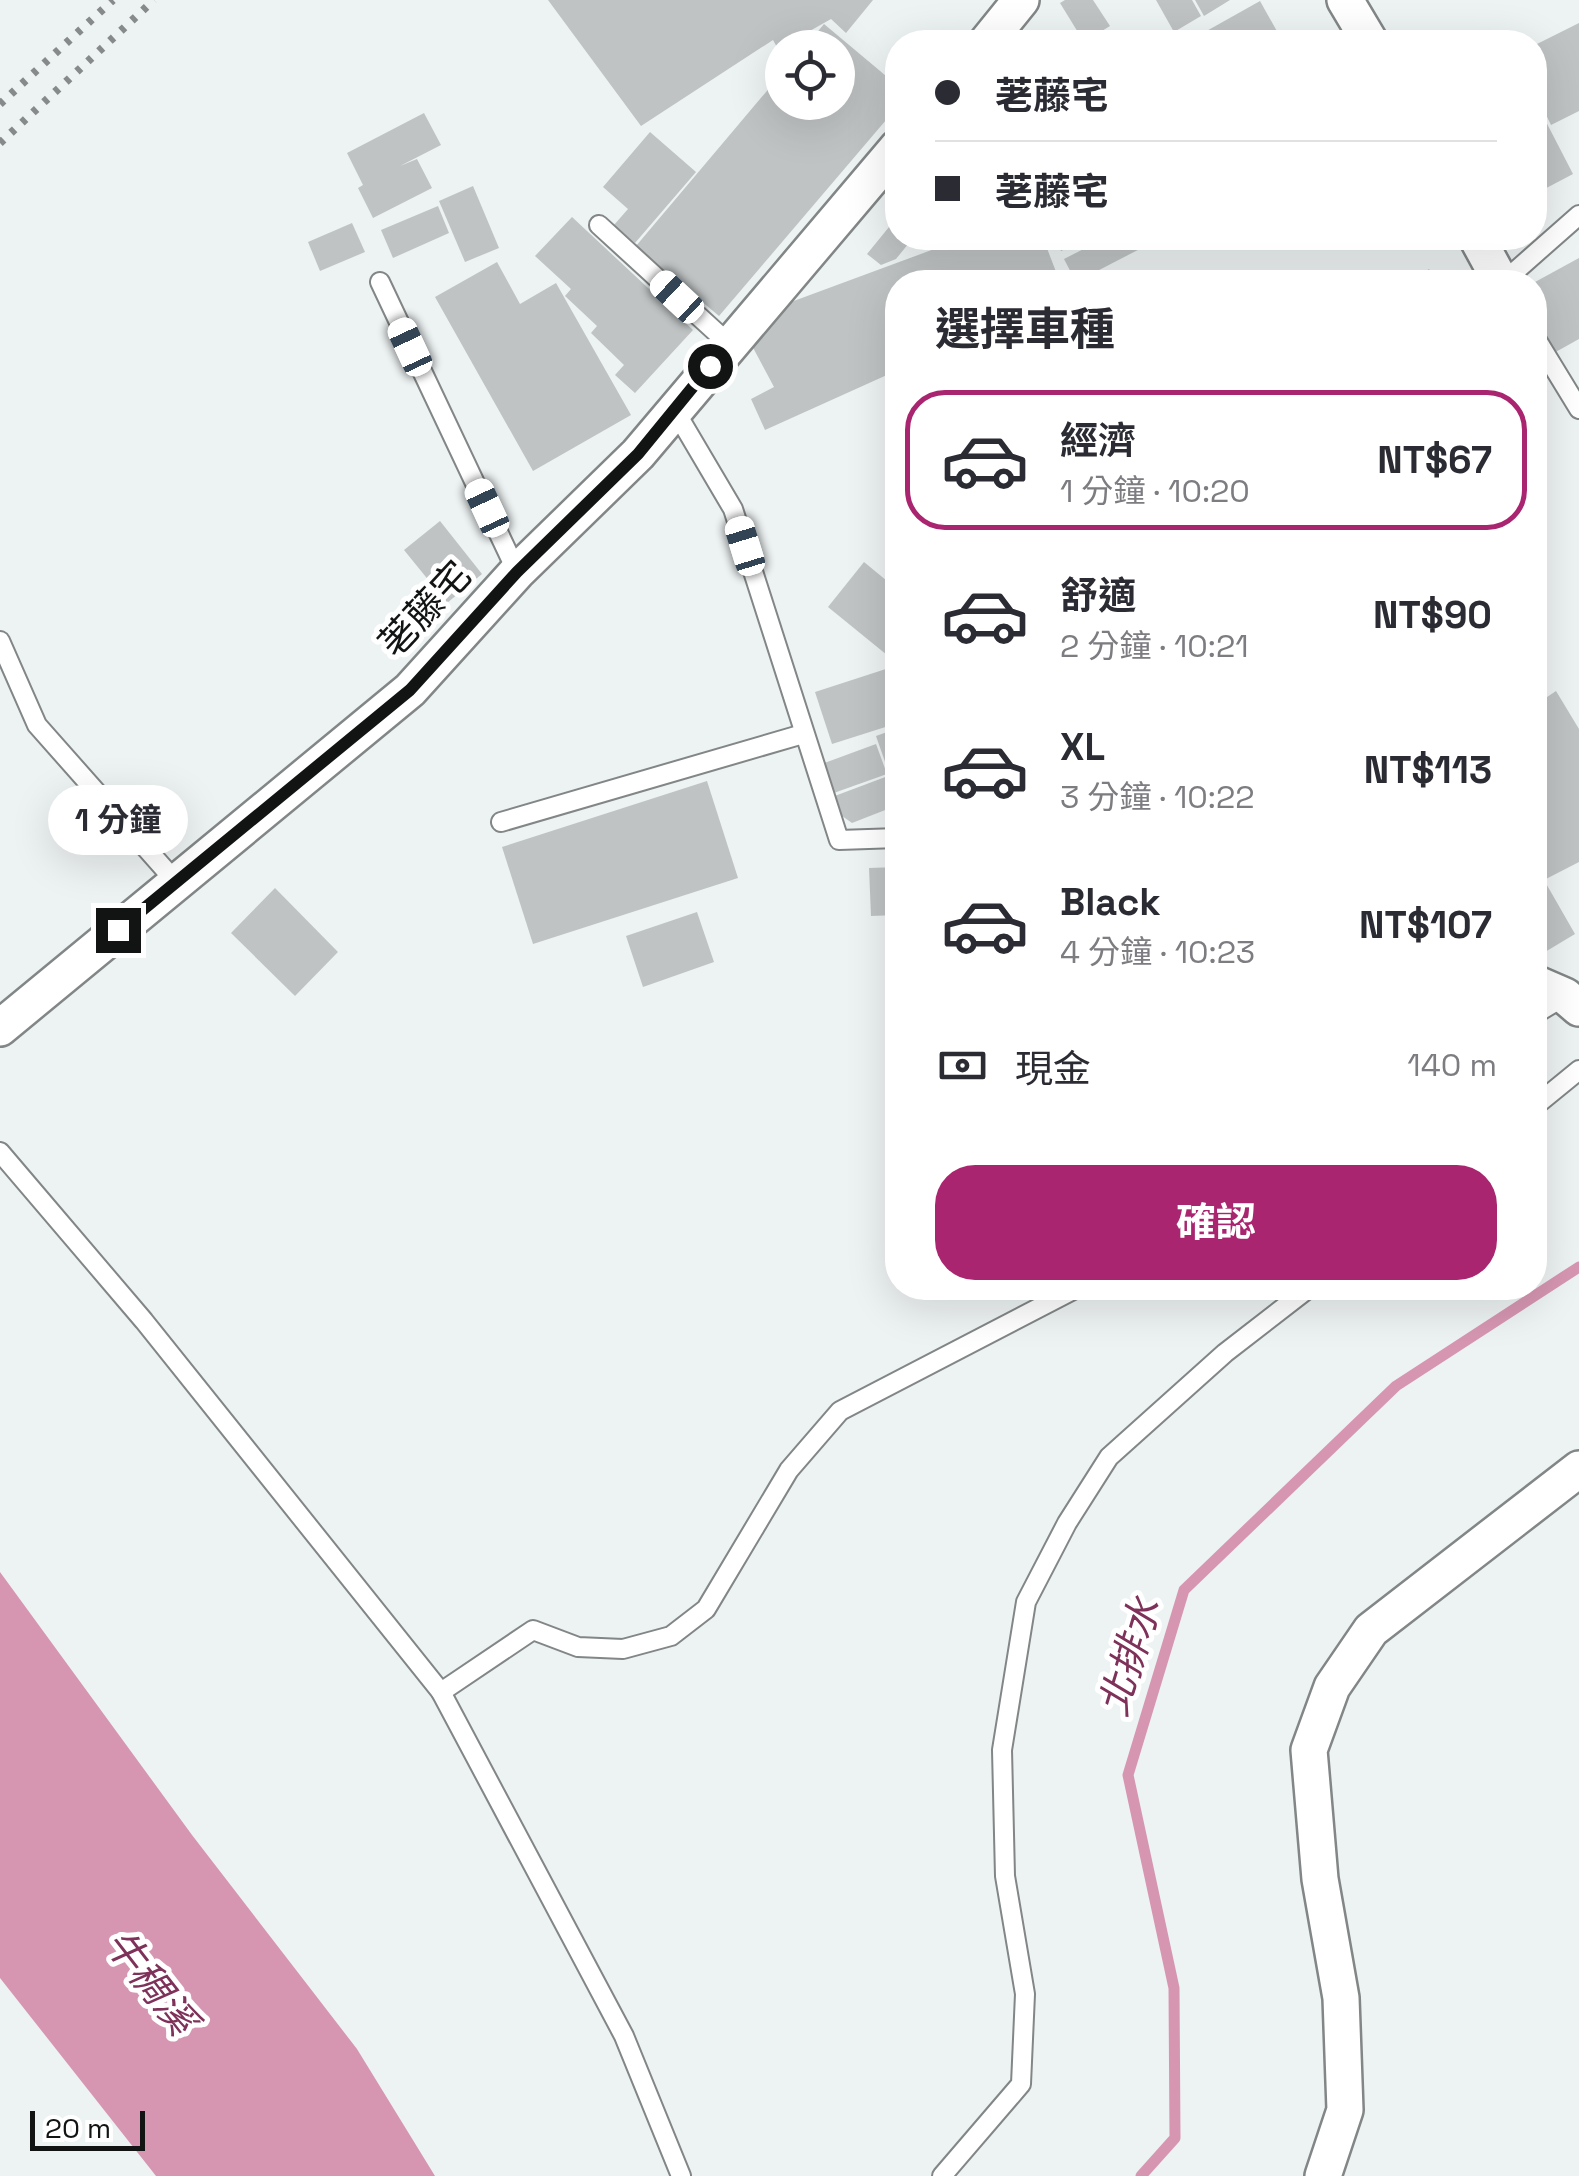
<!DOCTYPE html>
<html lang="zh-TW">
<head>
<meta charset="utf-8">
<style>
  body { margin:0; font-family:"Space Grotesk","Noto Sans TC",sans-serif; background:#f7f7f7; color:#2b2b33; height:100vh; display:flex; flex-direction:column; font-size:38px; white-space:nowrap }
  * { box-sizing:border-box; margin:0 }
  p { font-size:32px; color:#7c7c81 }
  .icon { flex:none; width:55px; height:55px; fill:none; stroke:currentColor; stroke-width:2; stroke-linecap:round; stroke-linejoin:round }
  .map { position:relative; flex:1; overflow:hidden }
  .side { position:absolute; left:885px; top:270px; width:662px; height:1030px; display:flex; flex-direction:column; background:#fff; border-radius:40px; box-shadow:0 10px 40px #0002 }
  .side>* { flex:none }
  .hud { position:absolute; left:885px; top:30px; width:662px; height:220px; border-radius:40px; box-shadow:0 10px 40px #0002; display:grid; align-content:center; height:220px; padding:0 50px; background:#fff }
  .buttons { position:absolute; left:765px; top:30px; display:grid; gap:20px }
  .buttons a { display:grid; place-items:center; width:90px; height:90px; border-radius:50%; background:#fff; box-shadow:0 10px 40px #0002; font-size:50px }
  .scale { position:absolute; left:30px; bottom:25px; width:115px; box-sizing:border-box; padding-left:10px; border:5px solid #121313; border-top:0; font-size:28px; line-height:35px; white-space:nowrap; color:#121313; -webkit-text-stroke:8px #fff; paint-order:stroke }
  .end { position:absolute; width:45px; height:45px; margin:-22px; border:12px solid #121313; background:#fff; box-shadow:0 0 0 5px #fff }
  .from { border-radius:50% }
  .bubble { position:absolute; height:70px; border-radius:35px; background:#fff; box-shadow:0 10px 40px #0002; font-size:32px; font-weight:700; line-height:70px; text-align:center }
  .car { position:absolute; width:30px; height:60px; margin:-30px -15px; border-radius:12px; box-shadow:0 0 8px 2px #0007; background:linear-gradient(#fff 24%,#345 0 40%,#fff 0 76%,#345 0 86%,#fff 0) }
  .hud b { display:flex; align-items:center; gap:35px; height:95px; font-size:38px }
  .hud b+b { border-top:2px solid #e1e1e2 }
  .hud i { width:25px; height:25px; background:#2b2b33 }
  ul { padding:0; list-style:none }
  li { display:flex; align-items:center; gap:30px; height:140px; margin:0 20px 15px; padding:0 30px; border:5px solid transparent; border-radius:40px }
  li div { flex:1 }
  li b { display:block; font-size:38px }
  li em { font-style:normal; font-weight:700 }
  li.active { border-color:#a92570 }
  li>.icon { width:90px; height:90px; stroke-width:1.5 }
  h2 { padding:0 50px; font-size:45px; line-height:120px }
  .pay { display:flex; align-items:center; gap:25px; height:110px; padding:0 50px; font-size:38px }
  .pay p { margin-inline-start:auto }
  .primary-button { display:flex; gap:20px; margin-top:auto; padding:20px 50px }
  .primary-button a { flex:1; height:115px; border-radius:40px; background:#a92570; color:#fff; font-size:40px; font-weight:700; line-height:115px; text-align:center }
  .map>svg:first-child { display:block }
  .water { fill:#d696b2 }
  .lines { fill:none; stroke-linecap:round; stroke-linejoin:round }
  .stream { stroke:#d696b2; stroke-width:11 }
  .building { fill:#bfc3c3 }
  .service-casing { stroke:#828686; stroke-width:22 }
  .minor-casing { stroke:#828686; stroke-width:40 }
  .service { stroke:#fff; stroke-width:18 }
  .minor { stroke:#fff; stroke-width:35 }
  .rail { stroke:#878a8a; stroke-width:8; stroke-dasharray:5 10; stroke-linecap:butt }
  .route { stroke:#121313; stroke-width:12 }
  .labels { text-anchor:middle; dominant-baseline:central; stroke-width:10; stroke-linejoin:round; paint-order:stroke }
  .street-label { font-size:38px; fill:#121313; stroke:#fff }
  .water-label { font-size:40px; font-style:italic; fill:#7e3259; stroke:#fff }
</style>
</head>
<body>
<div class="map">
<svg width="1579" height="2176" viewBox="0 0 1579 2176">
  <rect width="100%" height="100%" fill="#edf2f2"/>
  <polygon class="water" points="0,1572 192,1835 357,2049 435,2176 156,2176 0,1978"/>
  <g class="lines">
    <polyline class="stream" points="1141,2176 1175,2138 1174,1988 1128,1775 1184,1590 1396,1386 1579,1267"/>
  </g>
  <g class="building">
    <polygon points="548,0 873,0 846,33 831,19 778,49 773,40 641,126"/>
    <polygon points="1065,0 1093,0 1110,26 1084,42 1060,3"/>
    <polygon points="1156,0 1192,0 1201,16 1174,32"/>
    <polygon points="1195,0 1230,0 1204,16"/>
    <polygon points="1260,1 1283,42 1187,42"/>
    <polygon points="1579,23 1579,111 1551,125 1535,92 1535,45"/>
    <polygon points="824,24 898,86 898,106 719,316 636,246 782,73 782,102 838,102 838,48 804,48"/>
    <polygon points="1159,33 1165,42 1142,42"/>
    <polygon points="424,113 441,145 400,166 417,159 432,188 373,218 358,188 363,185 347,153"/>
    <polygon points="1542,114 1573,174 1535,194 1535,118"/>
    <polygon points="650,132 696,172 635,243 614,225 628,209 603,187"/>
    <polygon points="473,186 499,248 465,262 439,201"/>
    <polygon points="438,206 449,233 393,258 381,230"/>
    <polygon points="898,216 898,238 913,238 896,259 881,265 867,254"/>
    <polygon points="572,217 693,330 635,393 615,375 624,365 591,333 597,326 565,296 571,289 535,256"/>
    <polygon points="352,223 365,252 320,271 308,242"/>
    <polygon points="964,238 1043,238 1060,282 898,282 898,370 765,430 751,399 774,387 750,342 791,302"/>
    <polygon points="1055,238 1090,238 1061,251"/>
    <polygon points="1105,238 1161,238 1076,282 1064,259"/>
    <polygon points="1579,258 1579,339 1552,354 1535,322 1535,282"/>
    <polygon points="497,262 520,304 556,283 631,415 533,471 435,297"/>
    <polygon points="1429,269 1438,282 1410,282"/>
    <polygon points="440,521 482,574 447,603 404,550"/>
    <polygon points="864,562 898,590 898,642 887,655 828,607"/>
    <polygon points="892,667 898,684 898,723 832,744 815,692"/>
    <polygon points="1556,691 1579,729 1579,862 1544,880 1575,934 1535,958 1535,705"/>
    <polygon points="898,728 898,796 897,796 876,736"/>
    <polygon points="876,744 887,774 831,794 819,765"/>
    <polygon points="888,776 898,805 852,823 838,813 832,797"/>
    <polygon points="707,781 738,878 533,944 502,847"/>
    <polygon points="898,867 898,915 871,916 869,868"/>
    <polygon points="275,888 338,952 295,996 231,933"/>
    <polygon points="697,912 714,962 643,987 626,936"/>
  </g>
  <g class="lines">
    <defs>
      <g id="service">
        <polyline points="599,225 729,344"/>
        <polyline points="380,282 517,572"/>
        <polyline points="1503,282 1579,215"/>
        <polyline points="1535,337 1579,409"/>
        <polyline points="674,409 733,509 839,840 898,838"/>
        <polyline points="0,641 37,725 176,882"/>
        <polyline points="501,822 803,734"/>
        <polyline points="1535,1014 1565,996"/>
        <polyline points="1535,1106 1579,1070"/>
        <polyline points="0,1152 144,1321 441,1692 624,2036 681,2176"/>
        <polyline points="441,1692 533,1630 578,1647 623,1649 671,1636 706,1609 789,1470 840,1411 1077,1288"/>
        <polyline points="942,2176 1021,2084 1025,1994 1005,1876 1002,1750 1026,1602 1067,1523 1109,1457 1225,1353 1309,1288"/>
      </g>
      <g id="minor">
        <polyline points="1345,0 1370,42"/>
        <polyline points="987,42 1021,0"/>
        <polyline points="1477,238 1501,282"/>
        <polyline points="1535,983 1565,996 1579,1008"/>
        <polyline points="0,1028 410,690 517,572 638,454 898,147"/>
        <polyline points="1323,2176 1345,2110 1341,1998 1320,1879 1309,1750 1332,1687 1371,1630 1579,1469"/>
      </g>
    </defs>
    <use href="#service" class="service-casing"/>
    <use href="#minor" class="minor-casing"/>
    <use href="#service" class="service"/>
    <use href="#minor" class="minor"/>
    <g class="rail">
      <polyline points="0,104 113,0"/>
      <polyline points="0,143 154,0"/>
    </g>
  </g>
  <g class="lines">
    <polyline class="route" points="118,930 410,690 517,572 638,454 710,366"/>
  </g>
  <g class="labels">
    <g class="street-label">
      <text transform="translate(425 609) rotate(-47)">荖藤宅</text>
    </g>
    <g class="water-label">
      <text transform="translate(1130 1657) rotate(-73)">北排水</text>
      <text transform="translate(150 1982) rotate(52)">牛稠溪</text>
    </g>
  </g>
</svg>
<div class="buttons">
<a><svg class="icon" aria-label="locate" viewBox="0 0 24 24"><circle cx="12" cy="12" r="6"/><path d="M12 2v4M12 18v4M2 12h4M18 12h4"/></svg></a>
</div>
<div class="scale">20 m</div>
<i class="end from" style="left:710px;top:366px"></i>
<i class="end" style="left:118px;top:930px"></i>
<div class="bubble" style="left:48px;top:785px;width:140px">1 分鐘</div>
<i class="car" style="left:677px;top:297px;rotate:313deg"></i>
<i class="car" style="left:410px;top:347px;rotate:335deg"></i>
<i class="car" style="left:487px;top:508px;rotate:335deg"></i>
<i class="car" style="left:745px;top:546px;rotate:343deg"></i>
<div class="hud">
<b><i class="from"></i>荖藤宅</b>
<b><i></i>荖藤宅</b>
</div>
<section class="side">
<h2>選擇車種</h2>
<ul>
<li class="active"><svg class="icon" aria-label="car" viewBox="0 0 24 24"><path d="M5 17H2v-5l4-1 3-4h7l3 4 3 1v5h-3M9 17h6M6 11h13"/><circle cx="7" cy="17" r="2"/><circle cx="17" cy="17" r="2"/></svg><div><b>經濟</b><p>1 分鐘 · 10:20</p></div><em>NT$67</em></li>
<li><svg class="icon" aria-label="car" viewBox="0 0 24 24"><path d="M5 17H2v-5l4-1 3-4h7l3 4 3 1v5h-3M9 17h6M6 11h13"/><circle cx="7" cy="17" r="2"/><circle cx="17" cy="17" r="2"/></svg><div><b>舒適</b><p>2 分鐘 · 10:21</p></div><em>NT$90</em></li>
<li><svg class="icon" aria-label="car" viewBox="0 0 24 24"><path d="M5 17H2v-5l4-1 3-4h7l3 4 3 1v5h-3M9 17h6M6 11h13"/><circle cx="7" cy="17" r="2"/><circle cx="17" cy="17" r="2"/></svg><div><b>XL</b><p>3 分鐘 · 10:22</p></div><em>NT$113</em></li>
<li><svg class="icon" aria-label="car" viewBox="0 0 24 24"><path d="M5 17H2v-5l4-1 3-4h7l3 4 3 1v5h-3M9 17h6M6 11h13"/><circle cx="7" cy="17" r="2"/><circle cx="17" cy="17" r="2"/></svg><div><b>Black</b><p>4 分鐘 · 10:23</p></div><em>NT$107</em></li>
</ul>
<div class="pay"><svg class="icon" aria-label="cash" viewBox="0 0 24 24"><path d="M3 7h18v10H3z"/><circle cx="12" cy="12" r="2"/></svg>現金<p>140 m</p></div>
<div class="primary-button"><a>確認</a></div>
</section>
</div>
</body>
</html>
